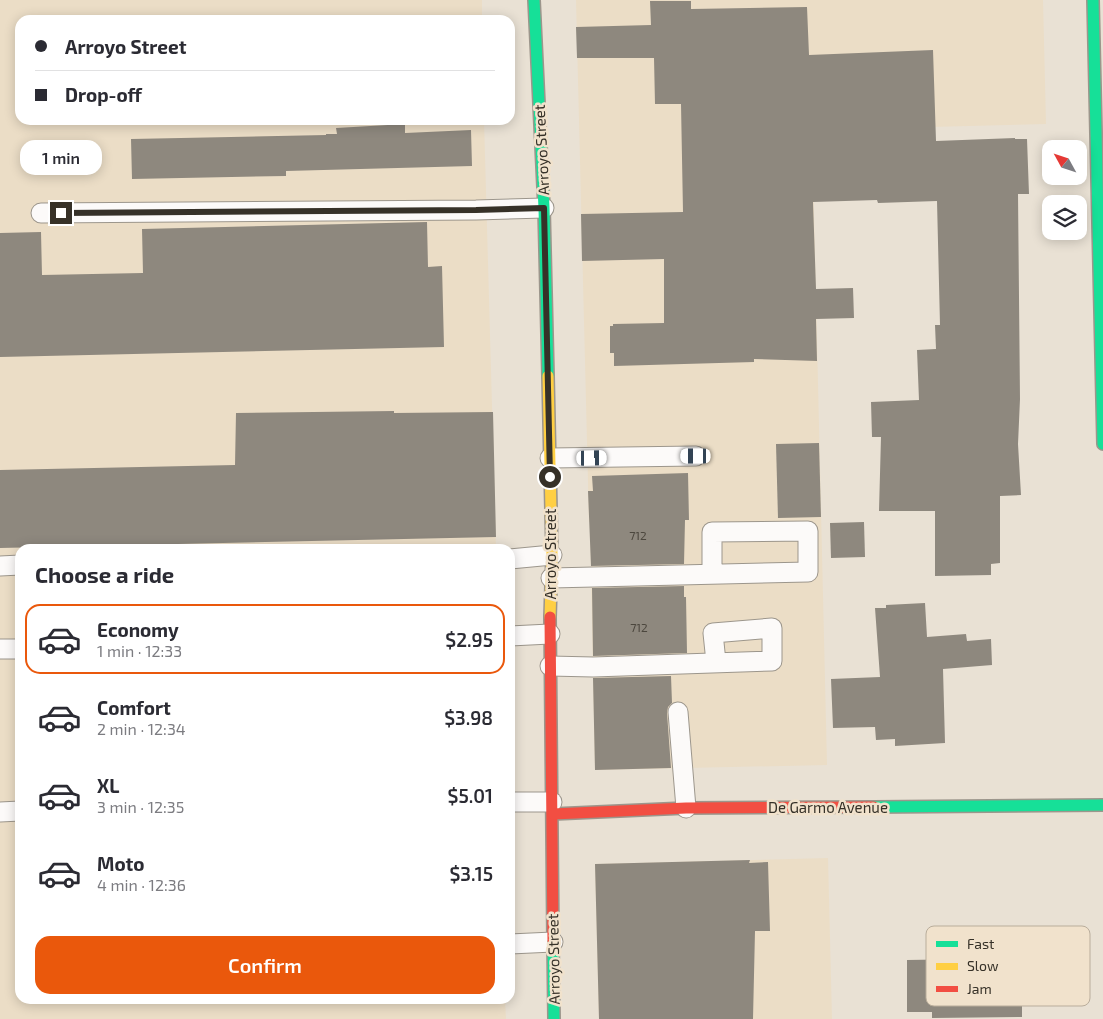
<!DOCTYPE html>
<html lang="en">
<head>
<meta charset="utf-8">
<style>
  body { margin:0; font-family:"Exo 2",sans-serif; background:#f7f7f7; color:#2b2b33; height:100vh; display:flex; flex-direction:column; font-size:19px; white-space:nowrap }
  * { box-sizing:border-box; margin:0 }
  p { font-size:16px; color:#7c7c81 }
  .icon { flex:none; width:28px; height:28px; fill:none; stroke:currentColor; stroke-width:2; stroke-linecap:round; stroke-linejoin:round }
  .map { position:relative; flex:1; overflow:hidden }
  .sheet { position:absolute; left:15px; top:544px; width:500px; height:460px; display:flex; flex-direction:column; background:#fff; border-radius:15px; box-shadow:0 2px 12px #0003 }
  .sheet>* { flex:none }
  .top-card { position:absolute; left:15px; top:15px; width:500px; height:110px; border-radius:15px; box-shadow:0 2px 12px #0003; display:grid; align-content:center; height:110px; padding:0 20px; background:#fff }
  .needle { width:32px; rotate:310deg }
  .buttons { position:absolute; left:1042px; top:140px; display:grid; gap:10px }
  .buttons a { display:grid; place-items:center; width:45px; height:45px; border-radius:10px; background:#fff; box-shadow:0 2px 12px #0003; font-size:25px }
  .end { position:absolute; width:22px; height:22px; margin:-11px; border:6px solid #363128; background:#fff; box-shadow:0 0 0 2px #fff }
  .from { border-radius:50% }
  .bubble { position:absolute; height:35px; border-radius:15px; background:#fff; box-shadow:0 2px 12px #0003; font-size:16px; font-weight:600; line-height:35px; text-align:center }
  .car { position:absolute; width:15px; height:30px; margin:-15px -8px; border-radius:6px; box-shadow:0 0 4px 1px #0007; background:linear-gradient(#fff 24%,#345 0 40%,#fff 0 76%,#345 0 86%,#fff 0) }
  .top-card b { display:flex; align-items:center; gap:18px; height:48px; font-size:19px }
  .top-card b+b { border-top:1px solid #e1e1e2 }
  .top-card i { width:12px; height:12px; background:#2b2b33 }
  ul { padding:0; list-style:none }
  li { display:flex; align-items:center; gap:15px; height:70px; margin:0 10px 8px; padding:0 10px; border:2px solid transparent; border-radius:15px }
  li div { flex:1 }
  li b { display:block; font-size:19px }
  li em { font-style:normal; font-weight:600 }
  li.current { border-color:#ea580c }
  li>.icon { width:45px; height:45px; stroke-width:1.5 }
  h2 { padding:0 20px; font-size:22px; line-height:60px }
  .cta { display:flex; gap:10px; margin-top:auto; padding:10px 20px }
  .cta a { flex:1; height:58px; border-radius:15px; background:#ea580c; color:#fff; font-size:20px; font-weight:600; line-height:58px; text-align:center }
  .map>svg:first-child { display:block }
  .built { fill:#ebddc6 }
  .building { fill:#8e887e }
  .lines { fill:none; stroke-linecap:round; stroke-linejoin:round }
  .lane-casing { stroke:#9c968c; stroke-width:21 }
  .fast-casing { stroke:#9c968c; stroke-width:14 }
  .slow-casing { stroke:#9c968c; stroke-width:14 }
  .jam-casing { stroke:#9c968c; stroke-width:14 }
  .lane { stroke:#fcfaf9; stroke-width:19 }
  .fast { stroke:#16e098; stroke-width:11 }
  .slow { stroke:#ffcf43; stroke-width:11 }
  .jam { stroke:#f24e42; stroke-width:11 }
  .route { stroke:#363128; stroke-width:6 }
  .labels { text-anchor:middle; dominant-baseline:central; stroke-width:5; stroke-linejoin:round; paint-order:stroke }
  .number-label { font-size:12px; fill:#4c473e }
  .street-label { font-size:15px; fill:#363128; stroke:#f1e2cc }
  .key { fill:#f1e2cc; stroke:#b9ad9b; stroke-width:1 }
  .key-label { font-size:14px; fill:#363128 }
</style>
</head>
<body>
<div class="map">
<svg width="1103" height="1019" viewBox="0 0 1103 1019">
  <rect width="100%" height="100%" fill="#e9e1d4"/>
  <g class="built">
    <polygon points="0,0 482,0 482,20 20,20 20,120 484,120 496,549 20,549 20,999 505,999 506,1019 0,1019"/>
    <polygon points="576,0 1043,0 1046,124 812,130 827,765 595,770 590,522 589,522"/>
    <polygon points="828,858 832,1019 599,1019 595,864"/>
  </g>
  <g class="building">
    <polygon points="650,1 691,1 691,9 807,7 809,55 933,50 936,141 1015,138 1015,139 1027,139 1029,194 1018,194 1020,399 1018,444 1021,495 1000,496 1000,563 991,564 991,575 935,576 935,511 879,511 881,437 872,437 871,402 919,400 917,350 936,349 935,325 940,325 937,201 878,203 877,200 813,202 816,289 853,288 854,318 816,319 817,361 754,359 754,362 614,366 614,353 610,353 610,326 613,326 613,324 664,323 664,259 582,261 581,214 683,212 681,104 655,104 654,58 577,58 576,27 651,25"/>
    <polygon points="405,124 405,133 471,130 472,166 286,171 286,176 132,179 131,139 326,135 326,134 337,134 336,128"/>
    <polygon points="427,222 428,267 442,266 444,347 0,357 0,233 41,232 42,275 143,273 142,229"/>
    <polygon points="394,411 394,413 493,412 496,537 0,548 0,470 235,465 236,413"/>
    <polygon points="819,443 821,517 778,518 776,444"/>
    <polygon points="688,473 689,520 685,520 684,564 591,566 588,491 593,491 592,476"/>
    <polygon points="864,522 865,557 831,558 830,523"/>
    <polygon points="684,586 684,597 686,597 687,653 593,656 592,588"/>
    <polygon points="925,603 927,637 966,634 967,641 991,639 992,665 943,669 945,743 895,746 895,739 876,740 875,727 833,728 831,679 880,677 875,608 886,608 886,605"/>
    <polygon points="671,676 672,703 668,707 667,713 671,768 595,770 593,678"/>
    <polygon points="750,860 749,863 768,862 770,931 755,931 753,1019 599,1019 595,864"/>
    <polygon points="972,959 972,980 982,980 982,986 1022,985 1022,1017 932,1018 932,1012 907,1012 907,960"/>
  </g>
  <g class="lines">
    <defs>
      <g id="lane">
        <polyline points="41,213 476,210 544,208"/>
        <polyline points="550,458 696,456"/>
        <polyline points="510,559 552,555"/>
        <polyline points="0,566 20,565"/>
        <path d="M551 578C637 576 722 574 808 572V531L712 532V574"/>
        <polyline points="510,636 550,634"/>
        <polyline points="0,649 20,649"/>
        <polyline points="550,666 593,667 772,661 772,628 713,633 716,662"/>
        <polyline points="678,712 686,808"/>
        <polyline points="510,802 552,802"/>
        <polyline points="0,812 20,811"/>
        <polyline points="510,944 553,942"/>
      </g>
      <g id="fast">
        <polyline points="534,0 544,208 548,376"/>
        <polyline points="1093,0 1103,444"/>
        <polyline points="874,807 1103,805"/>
        <polyline points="553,942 554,1019"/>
      </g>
      <polyline id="slow" points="548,376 552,555 550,617"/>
      <g id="jam">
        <polyline points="550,617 553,942"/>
        <polyline points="553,814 686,808 874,807"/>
      </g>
    </defs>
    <use href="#lane" class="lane-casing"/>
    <use href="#fast" class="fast-casing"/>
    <use href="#slow" class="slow-casing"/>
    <use href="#jam" class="jam-casing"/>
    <use href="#lane" class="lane"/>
    <use href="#fast" class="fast"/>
    <use href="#slow" class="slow"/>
    <use href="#jam" class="jam"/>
  </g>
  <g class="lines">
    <polyline class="route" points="61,213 476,210 544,208 550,477"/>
  </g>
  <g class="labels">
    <g class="number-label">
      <text x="638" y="535">712</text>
      <text x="639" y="627">712</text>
    </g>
    <g class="street-label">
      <text transform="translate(541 150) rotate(-93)">Arroyo Street</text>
      <text transform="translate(550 554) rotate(-90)">Arroyo Street</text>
      <text x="828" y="807">De Garmo Avenue</text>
      <text transform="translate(553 959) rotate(-91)">Arroyo Street</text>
    </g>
  </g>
  <rect x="926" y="926" width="164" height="80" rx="8" class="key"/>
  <rect x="936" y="941" width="22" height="6" fill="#16e098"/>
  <rect x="936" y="963" width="22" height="7" fill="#ffcf43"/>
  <rect x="936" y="986" width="22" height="6" fill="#f24e42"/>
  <g class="key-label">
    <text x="967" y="949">Fast</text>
    <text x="967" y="971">Slow</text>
    <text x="967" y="994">Jam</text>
  </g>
</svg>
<div class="buttons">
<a><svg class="needle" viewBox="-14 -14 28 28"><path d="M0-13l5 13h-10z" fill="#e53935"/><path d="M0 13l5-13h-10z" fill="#7c7c81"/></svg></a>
<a><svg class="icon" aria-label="layers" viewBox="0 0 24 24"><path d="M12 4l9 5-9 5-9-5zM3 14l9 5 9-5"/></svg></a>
</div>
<i class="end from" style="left:550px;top:477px"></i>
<i class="end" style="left:61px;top:213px"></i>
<div class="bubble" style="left:20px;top:140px;width:82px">1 min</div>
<i class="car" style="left:696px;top:456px;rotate:270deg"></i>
<i class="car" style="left:592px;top:458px;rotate:89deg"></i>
<div class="top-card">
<b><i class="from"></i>Arroyo Street</b>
<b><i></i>Drop-off</b>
</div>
<section class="sheet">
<h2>Choose a ride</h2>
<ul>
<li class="current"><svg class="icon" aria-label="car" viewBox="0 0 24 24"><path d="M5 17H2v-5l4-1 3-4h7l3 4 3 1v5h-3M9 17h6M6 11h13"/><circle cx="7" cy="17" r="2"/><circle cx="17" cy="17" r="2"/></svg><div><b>Economy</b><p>1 min · 12:33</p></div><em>$2.95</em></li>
<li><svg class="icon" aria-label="car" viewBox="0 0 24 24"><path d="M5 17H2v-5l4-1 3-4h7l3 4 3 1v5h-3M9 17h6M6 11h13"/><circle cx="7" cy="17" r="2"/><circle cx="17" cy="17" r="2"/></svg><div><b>Comfort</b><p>2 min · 12:34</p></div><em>$3.98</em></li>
<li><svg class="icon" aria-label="car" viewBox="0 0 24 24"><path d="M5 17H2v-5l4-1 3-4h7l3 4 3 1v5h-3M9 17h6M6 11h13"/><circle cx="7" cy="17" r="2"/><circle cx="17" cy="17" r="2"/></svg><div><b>XL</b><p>3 min · 12:35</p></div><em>$5.01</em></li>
<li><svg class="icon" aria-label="car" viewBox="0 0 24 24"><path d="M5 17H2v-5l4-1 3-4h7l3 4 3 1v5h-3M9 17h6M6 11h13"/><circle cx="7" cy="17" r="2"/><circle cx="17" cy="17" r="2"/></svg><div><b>Moto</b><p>4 min · 12:36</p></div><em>$3.15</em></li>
</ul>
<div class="cta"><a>Confirm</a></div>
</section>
</div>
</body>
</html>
